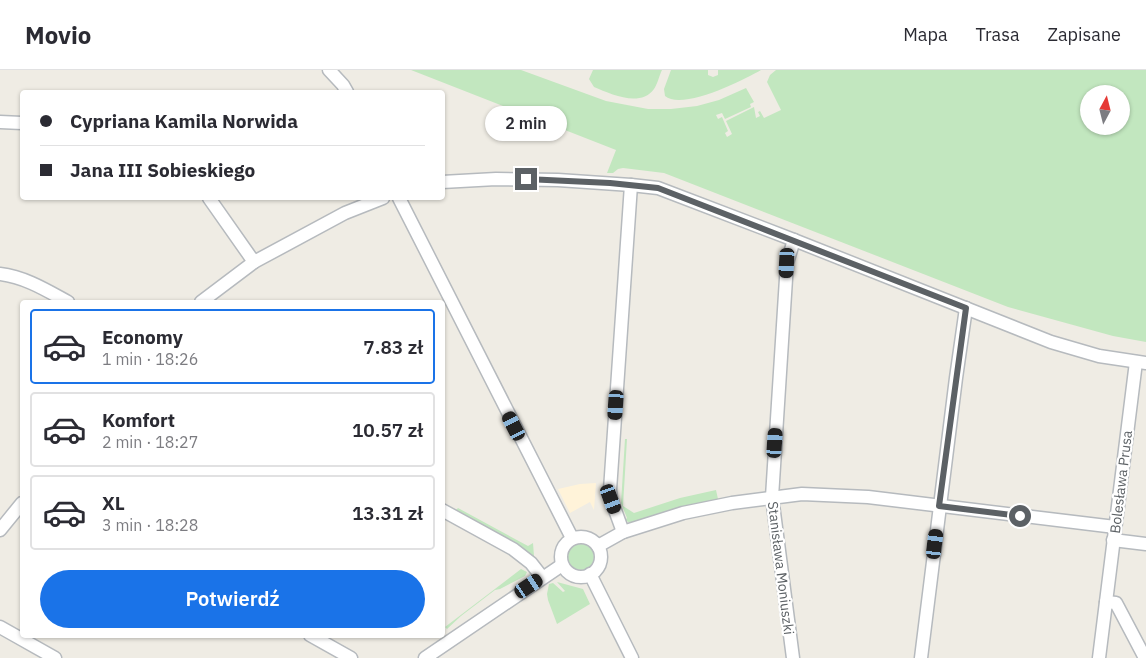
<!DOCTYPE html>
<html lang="pl">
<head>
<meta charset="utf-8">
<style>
  body { margin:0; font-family:"IBM Plex Sans",sans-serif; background:#f2f2f3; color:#2b2b33; height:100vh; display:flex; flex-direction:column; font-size:19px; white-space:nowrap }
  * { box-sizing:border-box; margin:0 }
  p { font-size:16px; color:#7c7c81 }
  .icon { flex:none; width:28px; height:28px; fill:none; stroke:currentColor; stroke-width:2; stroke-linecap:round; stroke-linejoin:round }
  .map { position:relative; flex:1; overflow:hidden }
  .drawer { position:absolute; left:20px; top:230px; width:425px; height:338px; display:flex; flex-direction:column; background:#fff; border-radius:5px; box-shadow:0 1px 4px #0004 }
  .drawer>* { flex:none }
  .banner { position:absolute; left:20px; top:20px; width:425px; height:110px; border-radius:5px; box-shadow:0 1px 4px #0004; display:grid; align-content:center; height:110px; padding:0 20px; background:#fff }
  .needle { width:32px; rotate:7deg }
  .fabs { position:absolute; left:1080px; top:15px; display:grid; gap:10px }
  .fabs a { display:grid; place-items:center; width:50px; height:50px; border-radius:50%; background:#fff; box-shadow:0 1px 4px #0004; font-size:25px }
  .end { position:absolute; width:22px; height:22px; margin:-11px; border:6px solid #5c6165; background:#fff; box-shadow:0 0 0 2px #fff }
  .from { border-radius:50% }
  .bubble { position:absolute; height:35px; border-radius:18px; background:#fff; box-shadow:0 1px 4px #0004; font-size:16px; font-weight:600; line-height:35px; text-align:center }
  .car { position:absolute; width:15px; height:30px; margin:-15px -8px; border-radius:6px; box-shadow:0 0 4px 1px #0007; background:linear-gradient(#222 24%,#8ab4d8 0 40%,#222 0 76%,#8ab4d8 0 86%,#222 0) }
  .banner b { display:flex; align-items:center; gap:18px; height:48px; font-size:19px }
  .banner b+b { border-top:1px solid #e1e1e2 }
  .banner i { width:12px; height:12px; background:#2b2b33 }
  ul { padding:9px 0 0; list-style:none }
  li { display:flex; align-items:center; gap:15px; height:75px; margin:0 10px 8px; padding:0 10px; border:2px solid #e1e1e2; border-radius:5px }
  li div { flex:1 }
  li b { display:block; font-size:19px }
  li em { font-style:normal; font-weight:600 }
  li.active { border-color:#1a73e8 }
  li>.icon { width:45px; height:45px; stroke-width:1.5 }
  .cta { display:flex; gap:10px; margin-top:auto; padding:10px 20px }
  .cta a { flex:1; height:58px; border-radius:30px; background:#1a73e8; color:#fff; font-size:20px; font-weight:600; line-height:58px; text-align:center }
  header { display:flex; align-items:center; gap:30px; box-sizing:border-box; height:70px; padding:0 25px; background:#fff; border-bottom:1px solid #e1e1e2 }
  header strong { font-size:24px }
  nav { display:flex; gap:28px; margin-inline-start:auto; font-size:18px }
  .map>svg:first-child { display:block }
  .commercial { fill:#fff3d9 }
  .green { fill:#c2e7bf; fill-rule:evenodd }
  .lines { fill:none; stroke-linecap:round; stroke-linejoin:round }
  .minor-casing { stroke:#b6babe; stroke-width:15 }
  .minor { stroke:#fff; stroke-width:12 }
  .route { stroke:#5c6165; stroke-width:6 }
  .labels { text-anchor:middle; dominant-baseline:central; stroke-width:4.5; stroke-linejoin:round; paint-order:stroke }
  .street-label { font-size:14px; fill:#5c6165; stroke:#fff }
</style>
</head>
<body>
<header>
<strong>Movio</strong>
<nav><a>Mapa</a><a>Trasa</a><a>Zapisane</a></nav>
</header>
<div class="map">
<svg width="1146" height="588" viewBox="0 0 1146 588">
  <rect width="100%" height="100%" fill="#efece4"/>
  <polygon class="commercial" points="596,413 594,440 590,432 570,443 558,419 580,414"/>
  <g class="green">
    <path d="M411 0H521L606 31 648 39H671L697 36 719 30 746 18 754 32 750 34 751 37 725 49 722 43 716 45 718 49 722 47 728 61 725 63 727 67 732 64 726 51 754 37 756 48 760 46 758 42 760 41 764 48 781 40 767 12 770 5 776 0H1146V272L1113 266 1008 237 664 103 623 98 618 99 613 103H607L616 80ZM1089 24H1121V56H1089Z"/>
    <path d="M593 0H662C659 6 658 13 654 19 640 38 611 24 594 17L589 9Z"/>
    <path d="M671 0H708V5L713 7 718 5V0H761C744 10 682 41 665 26L664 19Z"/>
    <polygon points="625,369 627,369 623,436 634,443 680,428 716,420 718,429 681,437 635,453 630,453 625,450 627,448 621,433"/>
    <polygon points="458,438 528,476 533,473 534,486 532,488 455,441"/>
    <circle cx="581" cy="487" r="13"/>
    <polygon points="521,499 527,502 525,506 500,519 495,520 461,546 447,559 445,557"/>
    <polygon points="557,512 583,519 590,534 557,554 548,530 547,524 549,514 553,513 563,522 565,521"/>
  </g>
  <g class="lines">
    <defs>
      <g id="minor">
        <polyline points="329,0 343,15 347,22"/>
        <polyline points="0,52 22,53"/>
        <polyline points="442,112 496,109 558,110 631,115 658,118 794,170 1051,272 1099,286 1146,293"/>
        <polyline points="209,128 254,192"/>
        <polyline points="399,128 572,468"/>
        <path d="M0 204C25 207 46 220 68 232"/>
        <polyline points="201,232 254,192 345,143 383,128"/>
        <polyline points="442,440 513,479 531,493 542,507"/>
        <polyline points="0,460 22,433"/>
        <polyline points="623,462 611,429 610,420 631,115"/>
        <circle cx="581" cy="487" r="20"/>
        <polyline points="1113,470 1146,474"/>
        <polyline points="598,476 623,462 683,443 732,433 802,424 868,427 1115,457"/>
        <polyline points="590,504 632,588"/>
        <polyline points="1106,532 1116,533 1145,588"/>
        <polyline points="0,557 55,588"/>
        <polyline points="310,565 351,588"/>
        <polyline points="425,588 562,495"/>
        <polyline points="793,588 772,427 787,193 794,170"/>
        <polyline points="921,588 956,308 966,238"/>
        <polyline points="1099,588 1136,292"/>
      </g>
    </defs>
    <use href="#minor" class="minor-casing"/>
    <use href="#minor" class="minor"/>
  </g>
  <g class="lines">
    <polyline class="route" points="526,109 610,113 658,118 966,238 939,436 1020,446"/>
  </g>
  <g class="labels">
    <g class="street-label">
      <text transform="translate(1121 412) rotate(-83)">Bolesława Prusa</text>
      <text transform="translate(781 498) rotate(83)">Stanisława Moniuszki</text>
    </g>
  </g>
</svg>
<div class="fabs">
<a><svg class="needle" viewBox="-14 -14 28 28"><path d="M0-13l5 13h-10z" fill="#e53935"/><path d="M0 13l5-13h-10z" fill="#7c7c81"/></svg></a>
</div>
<i class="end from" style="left:1020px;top:446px"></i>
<i class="end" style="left:526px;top:109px"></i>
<div class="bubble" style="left:485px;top:36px;width:82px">2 min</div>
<i class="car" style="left:787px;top:193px;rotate:183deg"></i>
<i class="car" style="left:616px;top:335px;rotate:184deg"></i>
<i class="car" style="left:514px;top:356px;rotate:333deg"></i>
<i class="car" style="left:775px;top:373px;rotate:4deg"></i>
<i class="car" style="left:611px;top:429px;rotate:160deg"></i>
<i class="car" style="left:935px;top:474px;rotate:7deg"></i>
<i class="car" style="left:529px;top:516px;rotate:56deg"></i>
<div class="banner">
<b><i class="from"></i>Cypriana Kamila Norwida</b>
<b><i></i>Jana III Sobieskiego</b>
</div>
<section class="drawer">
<ul>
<li class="active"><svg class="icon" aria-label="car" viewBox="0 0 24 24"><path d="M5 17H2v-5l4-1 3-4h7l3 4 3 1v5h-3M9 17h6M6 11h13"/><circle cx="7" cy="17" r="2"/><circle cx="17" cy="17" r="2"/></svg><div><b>Economy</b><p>1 min · 18:26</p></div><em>7.83 zł</em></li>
<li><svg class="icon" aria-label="car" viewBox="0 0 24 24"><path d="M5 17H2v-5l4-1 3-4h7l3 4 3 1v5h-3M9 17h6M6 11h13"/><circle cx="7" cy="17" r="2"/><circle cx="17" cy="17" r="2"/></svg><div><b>Komfort</b><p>2 min · 18:27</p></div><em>10.57 zł</em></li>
<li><svg class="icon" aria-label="car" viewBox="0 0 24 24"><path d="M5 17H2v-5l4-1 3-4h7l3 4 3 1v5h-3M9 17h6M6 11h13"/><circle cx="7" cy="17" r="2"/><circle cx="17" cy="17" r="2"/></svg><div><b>XL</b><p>3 min · 18:28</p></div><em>13.31 zł</em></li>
</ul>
<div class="cta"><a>Potwierdź</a></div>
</section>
</div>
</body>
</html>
